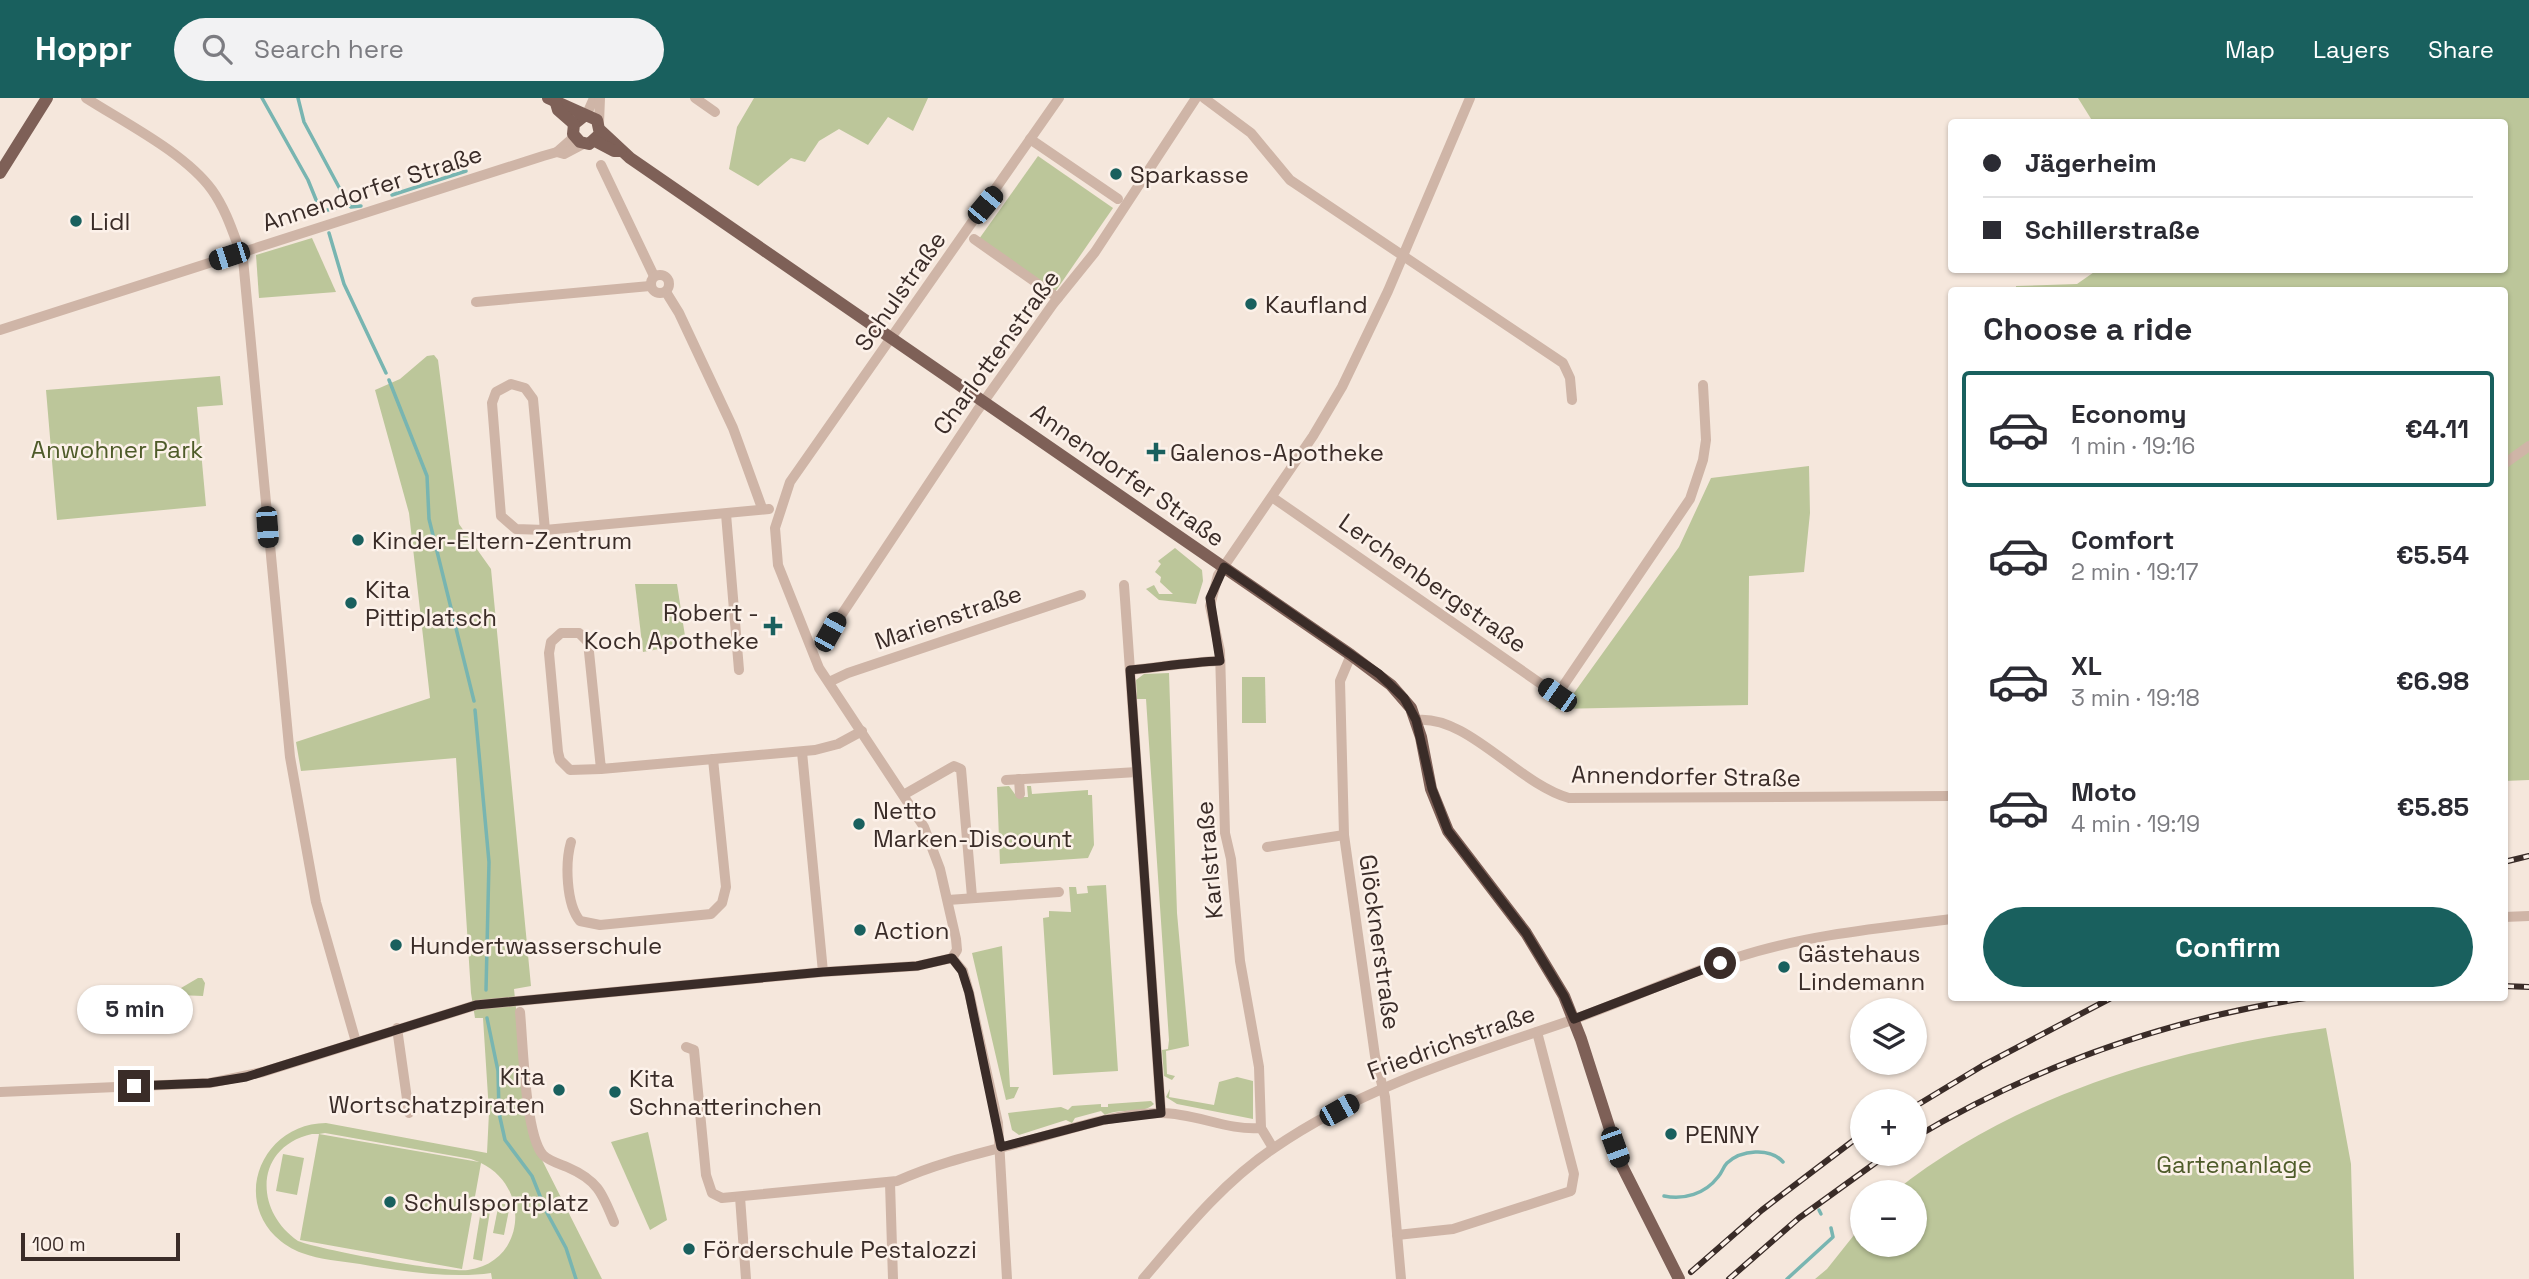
<!DOCTYPE html>
<html lang="en">
<head>
<meta charset="utf-8">
<style>
  body { margin:0; font-family:"Space Grotesk",sans-serif; background:#f2f2f3; color:#2b2b33; height:100vh; display:flex; flex-direction:column; font-size:26px; white-space:nowrap }
  * { box-sizing:border-box; margin:0 }
  p { font-size:23px; color:#7c7c81 }
  .icon { flex:none; width:38px; height:38px; fill:none; stroke:currentColor; stroke-width:2; stroke-linecap:round; stroke-linejoin:round }
  .map { position:relative; flex:1; overflow:hidden }
  .drawer { position:absolute; left:1948px; top:189px; width:560px; height:714px; display:flex; flex-direction:column; background:#fff; border-radius:7px; box-shadow:0 2px 5px #0004 }
  .drawer>* { flex:none }
  .hud { position:absolute; left:1948px; top:21px; width:560px; height:154px; border-radius:7px; box-shadow:0 2px 5px #0004; display:grid; align-content:center; height:154px; padding:0 35px; background:#fff }
  .buttons { position:absolute; left:1850px; top:900px; display:grid; gap:14px }
  .buttons a { display:grid; place-items:center; width:77px; height:77px; border-radius:50%; background:#fff; box-shadow:0 2px 5px #0004; font-size:35px }
  .scale { position:absolute; left:21px; bottom:18px; width:159px; box-sizing:border-box; padding-left:7px; border:4px solid #3a2c28; border-top:0; font-size:19px; line-height:24px; white-space:nowrap; color:#3a2c28; -webkit-text-stroke:5px #fcf1e9; paint-order:stroke }
  .end { position:absolute; width:32px; height:32px; margin:-16px; border:9px solid #3a2c28; background:#fff; box-shadow:0 0 0 4px #fff }
  .from { border-radius:50% }
  .bubble { position:absolute; height:49px; border-radius:24px; background:#fff; box-shadow:0 2px 5px #0004; font-size:23px; font-weight:600; line-height:49px; text-align:center }
  .car { position:absolute; width:21px; height:42px; margin:-21px -10px; border-radius:9px; box-shadow:0 0 5px 2px #0007; background:linear-gradient(#222 24%,#8ab4d8 0 40%,#222 0 76%,#8ab4d8 0 86%,#222 0) }
  .hud b { display:flex; align-items:center; gap:24px; height:66px; font-size:26px }
  .hud b+b { border-top:2px solid #e1e1e2 }
  .hud i { width:18px; height:18px; background:#2b2b33 }
  ul { padding:0; list-style:none }
  li { display:flex; align-items:center; gap:21px; height:116px; margin:0 14px 10px; padding:0 21px; border:4px solid transparent; border-radius:7px }
  li div { flex:1 }
  li b { display:block; font-size:26px }
  li em { font-style:normal; font-weight:600 }
  li.active { border-color:#19605e }
  li>.icon { width:63px; height:63px; stroke-width:1.5 }
  h2 { padding:0 35px; font-size:32px; line-height:84px }
  .action { display:flex; gap:14px; margin-top:auto; padding:14px 35px }
  .action a { flex:1; height:80px; border-radius:42px; background:#19605e; color:#fff; font-size:28px; font-weight:600; line-height:80px; text-align:center }
  header { display:flex; align-items:center; gap:42px; box-sizing:border-box; height:98px; padding:0 35px; background:#19605e; color:#fff }
  header strong { font-size:33px }
  nav { display:flex; gap:38px; margin-inline-start:auto; font-size:24px }
  .search { width:490px; height:63px; background:#f2f2f3; display:flex; align-items:center; gap:18px; box-sizing:border-box; padding:0 24px; border-radius:38px; color:#7c7c81; font-size:26px }
  .map>svg:first-child { display:block }
  .green { fill:#bcc69a; fill-rule:evenodd }
  .lines { fill:none; stroke-linecap:round; stroke-linejoin:round }
  .stream { stroke:#78b5b1; stroke-width:3.5 }
  .minor { stroke:#cfb5a7; stroke-width:10 }
  .major { stroke:#7e6057; stroke-width:12 }
  .rail-casing { stroke:#3a2c28; stroke-width:6 }
  .rail { stroke:#fcf1e9; stroke-width:3.5; stroke-dasharray:10; stroke-linecap:butt }
  .route { stroke:#3a2c28; stroke-width:9 }
  .poi-dot { fill:#19605e; stroke:#fcf1e9; stroke-width:2.5 }
  .labels { text-anchor:middle; dominant-baseline:central; stroke-width:5; stroke-linejoin:round; paint-order:stroke }
  .poi-label { font-size:24px; fill:#3a2c28; stroke:#fcf1e9; text-anchor:start }
  .street-label { font-size:24px; fill:#3a2c28; stroke:#fcf1e9 }
  .park-label { font-size:24px; fill:#4e5b29; stroke:#fcf1e9 }
</style>
</head>
<body>
<header>
<strong>Hoppr</strong>
<div class="search"><svg class="icon" aria-label="search" viewBox="0 0 24 24"><circle cx="10" cy="10" r="6"/><path d="M15 15l6 6"/></svg>Search here</div>
<nav><a>Map</a><a>Layers</a><a>Share</a></nav>
</header>
<div class="map">
<svg width="2529" height="1181" viewBox="0 0 2529 1181">
  <rect width="100%" height="100%" fill="#f5e7dc"/>
  <g class="green">
    <polygon points="754,0 928,0 913,33 888,19 868,47 839,31 819,43 805,64 791,60 758,88 729,71 737,29"/>
    <polygon points="2078,0 2529,0 2529,682 2504,683 2504,192 2016,192 2016,188 2077,186 2097,172 2504,172 2504,24 2093,24"/>
    <polygon points="1038,58 1113,110 1055,194 979,141"/>
    <polygon points="312,140 336,194 259,200 256,157"/>
    <path d="M434 257 438 262 459 426 491 471 531 888 514 891 529 1036 602 1181H492L491 1175C453 1181 399 1173 360 1166 341 1163 320 1162 302 1155 293 1152 282 1145 275 1138 232 1094 267 1025 326 1025L487 1055 489 1014 483 920H475L471 895 456 660 301 673 296 644 430 600 409 415 375 292 400 281 427 258ZM325 1035 471 1061 479 1064 319 1036ZM312 1036H319L300 1142 462 1171 481 1065C531 1089 526 1164 468 1172 445 1175 321 1152 298 1143 254 1113 254 1049 312 1036Z"/>
    <polygon points="220,278 223,307 197,309 206,408 57,422 46,292"/>
    <polygon points="1809,368 1810,415 1804,474 1749,478 1748,607 1555,611 1568,592 1574,595 1679,449 1711,380"/>
    <polygon points="1175,450 1202,472 1203,483 1196,506 1159,502 1146,491 1154,487 1159,496 1173,496 1160,484 1161,479 1155,474 1161,466 1158,463"/>
    <polygon points="635,486 677,486 685,538 680,547 643,554"/>
    <polygon points="1169,575 1177,815 1189,948 1166,953 1167,976 1175,978 1172,982 1164,978 1162,952 1168,951 1169,942 1146,601 1137,601 1136,582 1144,576"/>
    <polygon points="1242,579 1265,579 1266,625 1242,625"/>
    <polygon points="1009,688 1017,699 1028,699 1027,688 1031,688 1032,696 1088,692 1088,697 1092,697 1094,747 1088,760 1000,766 997,689"/>
    <polygon points="1106,787 1118,973 1053,977 1043,820 1049,819 1049,813 1071,814 1069,789 1076,789 1077,796 1088,795 1087,788"/>
    <polygon points="1002,848 1010,989 1019,989 1014,1000 1006,1002 972,855"/>
    <polygon points="198,880 202,880 205,885 203,898 178,897 181,890"/>
    <path d="M2326 930 2351 1066 2354 1181H1815L1827 1171 1862 1127V1146H1914V1094H1894C2016 996 2173 951 2326 930Z"/>
    <polygon points="1237,979 1253,983 1253,1021 1177,1006 1166,999 1170,991 1169,999 1214,1007 1219,984"/>
    <path d="M1151 1003 1154 1006C1143 1017 1121 1009 1105 1017L1101 1013 1075 1020 1072 1025 1066 1022 1019 1037 1012 1032 1008 1015 1061 1009 1068 1012 1072 1008 1101 1006V1009H1108V1006Z"/>
    <polygon points="648,1034 667,1122 650,1132 611,1044"/>
    <polygon points="283,1056 304,1060 297,1097 276,1093"/>
    <polygon points="499,1105 510,1107 504,1137 493,1135"/>
    <polygon points="482,1106 491,1107 482,1163 473,1161"/>
  </g>
  <g class="lines">
    <g class="stream">
      <polyline points="262,0 308,82 321,114 348,106 304,24 298,0"/>
      <polyline points="392,97 466,73"/>
      <polyline points="348,106 351,109 361,108"/>
      <polyline points="329,135 344,186 386,275"/>
      <polyline points="389,282 427,378 429,421 474,603"/>
      <polyline points="475,612 489,764 486,892"/>
      <polyline points="487,920 498,973 499,1015 505,1042 532,1078 546,1113 566,1150 576,1181"/>
      <path d="M1664 1098C1684 1102 1705 1096 1718 1079 1722 1075 1723 1069 1727 1065 1741 1052 1770 1049 1783 1064"/>
      <polyline points="1819,1112 1821,1116"/>
      <polyline points="1787,1181 1833,1139 1831,1130"/>
    </g>
    <g class="minor">
      <path d="M86 0C125 25 185 55 212 92 227 113 234 138 243 161L290 659 316 804 356 944"/>
      <polyline points="695,0 715,14"/>
      <polyline points="1204,0 1251,35 1290,82 1563,265 1570,280 1572,302"/>
      <polyline points="586,18 594,0"/>
      <polyline points="599,25 600,0"/>
      <polyline points="1030,41 1118,101"/>
      <polyline points="557,54 574,39"/>
      <polyline points="601,67 654,178"/>
      <polyline points="974,141 1058,200"/>
      <circle cx="660" cy="186" r="9"/>
      <polyline points="666,194 679,215 733,330 762,410"/>
      <polyline points="476,204 650,188"/>
      <polyline points="0,232 543,58 557,54 564,56 583,46"/>
      <polygon points="511,286 525,290 533,301 545,432 516,431 501,418 492,305 496,294"/>
      <polyline points="2504,366 2529,348"/>
      <polyline points="1272,399 1557,597 1690,401 1703,362 1706,342 1703,287"/>
      <polyline points="726,416 739,572"/>
      <polyline points="545,432 769,411"/>
      <polyline points="1124,487 1161,1015"/>
      <polyline points="830,534 977,313 1053,206 1095,154 1196,0"/>
      <polyline points="1351,557 1340,583 1344,737 1375,958 1385,999 1401,1181"/>
      <path d="M1130 572C1161 569 1189 564 1220 563"/>
      <polyline points="829,584 848,575 1081,497"/>
      <path d="M1416 622C1467 616 1518 686 1569 700L1951 698"/>
      <polyline points="802,654 823,874"/>
      <polyline points="601,671 588,544 579,535 561,535 551,544 549,555 558,654 560,662 570,672 601,671 815,652 838,646 862,633"/>
      <polyline points="1019,681 1020,696"/>
      <polyline points="1006,682 1137,674"/>
      <polyline points="905,696 954,668 961,671 972,799"/>
      <path d="M571 744C565 765 566 806 580 823L600 827 711 816 722 805 726 789 713 661"/>
      <polyline points="1267,749 1344,737"/>
      <polyline points="948,802 1059,794"/>
      <polyline points="2504,819 2529,818"/>
      <polyline points="952,860 957,852 956,841 940,771 924,729 819,570 778,467 775,430 790,384 1059,0"/>
      <polyline points="952,860 963,873 969,894 998,1025 1007,1181"/>
      <path d="M520 914C523 944 525 1037 543 1057 549 1063 560 1066 567 1069 597 1082 602 1094 614 1124"/>
      <polyline points="397,930 409,1015"/>
      <path d="M686 949 694 952 706 1077 712 1095 722 1100 897 1083C937 1065 977 1056 1019 1045 1066 1033 1112 1015 1161 1015 1195 1015 1228 1033 1261 1030"/>
      <polyline points="0,994 210,985 263,974 476,907 823,874 917,868 952,860"/>
      <polyline points="1273,1050 1261,1030 1259,969 1240,863 1231,761 1225,735 1220,553 1210,508 1218,477 1313,338 1342,289 1388,193 1470,0"/>
      <polyline points="890,1085 893,1181"/>
      <polyline points="740,1099 746,1181"/>
      <polyline points="1397,1137 1453,1131 1571,1093 1574,1076 1537,934"/>
      <path d="M1143 1181C1183 1134 1222 1085 1274 1050 1364 988 1467 958 1569 923 1626 903 1680 877 1738 859 1806 837 1880 830 1951 821"/>
    </g>
    <g class="major">
      <polyline points="548,0 597,22 600,36 589,46 580,44 573,36 574,26 584,18"/>
      <polyline points="556,5 558,12 574,26"/>
      <polyline points="601,33 630,60 1351,557 1391,587 1411,610 1421,639 1431,691 1448,733 1526,835 1564,898 1581,941 1621,1066 1679,1181"/>
      <polyline points="595,43 614,53 621,53"/>
      <polyline points="0,75 47,0"/>
    </g>
    <defs>
      <g id="rail">
        <polyline points="2504,764 2529,758"/>
        <polyline points="2504,888 2529,889"/>
        <polyline points="1914,1009 1982,968 2111,900"/>
        <path d="M1914 1040C2035 968 2168 921 2306 900"/>
        <polyline points="1691,1174 1762,1112 1862,1036"/>
        <polyline points="1729,1181 1799,1120 1889,1055"/>
      </g>
    </defs>
    <use href="#rail" class="rail-casing"/>
    <use href="#rail" class="rail"/>
  </g>
  <g class="lines">
    <path class="route" d="M134 988 209 985 246 979 476 907 823 874 917 868 952 860 962 873 969 895 1001 1049 1104 1022 1161 1015 1130 572C1161 569 1189 564 1220 563L1210 500 1224 469 1379 576 1404 600 1416 622 1432 691 1448 733 1526 835 1564 898 1574 921 1720 865"/>
  </g>
  <g class="poi-dot">
    <circle cx="1116" cy="76" r="7"/>
    <circle cx="76" cy="123" r="7"/>
    <circle cx="1251" cy="206" r="7"/>
    <path d="M1152.5 343.5h7v7h7v7h-7v7h-7v-7h-7v-7h7z"/>
    <circle cx="358" cy="442" r="7"/>
    <circle cx="351" cy="505" r="7"/>
    <path d="M769.5 517.5h7v7h7v7h-7v7h-7v-7h-7v-7h7z"/>
    <circle cx="859" cy="726" r="7"/>
    <circle cx="860" cy="832" r="7"/>
    <circle cx="396" cy="847" r="7"/>
    <circle cx="1784" cy="869" r="7"/>
    <circle cx="559" cy="992" r="7"/>
    <circle cx="615" cy="994" r="7"/>
    <circle cx="1671" cy="1036" r="7"/>
    <circle cx="390" cy="1104" r="7"/>
    <circle cx="689" cy="1151" r="7"/>
  </g>
  <g class="labels">
    <g class="poi-label">
      <text x="1130" y="76">Sparkasse</text>
      <text x="90" y="123">Lidl</text>
      <text x="1265" y="206">Kaufland</text>
      <text x="1170" y="354">Galenos-Apotheke</text>
      <text x="372" y="442">Kinder-Eltern-Zentrum</text>
      <text x="365" y="491">Kita<tspan x="365" dy="28">Pittiplatsch</tspan></text>
      <text x="759" y="514" text-anchor="end">Robert -<tspan x="759" dy="28">Koch Apotheke</tspan></text>
      <text x="873" y="712">Netto<tspan x="873" dy="28">Marken-Discount</tspan></text>
      <text x="874" y="832">Action</text>
      <text x="410" y="847">Hundertwasserschule</text>
      <text x="1798" y="855">Gästehaus<tspan x="1798" dy="28">Lindemann</tspan></text>
      <text x="545" y="978" text-anchor="end">Kita<tspan x="545" dy="28">Wortschatzpiraten</tspan></text>
      <text x="629" y="980">Kita<tspan x="629" dy="28">Schnatterinchen</tspan></text>
      <text x="1685" y="1036">PENNY</text>
      <text x="404" y="1104">Schulsportplatz</text>
      <text x="703" y="1151">Förderschule Pestalozzi</text>
    </g>
    <g class="street-label">
      <text transform="translate(372 90) rotate(-18)">Annendorfer Straße</text>
      <text transform="translate(900 193) rotate(-55)">Schulstraße</text>
      <text transform="translate(996 254) rotate(-54)">Charlottenstraße</text>
      <text transform="translate(1128 377) rotate(35)">Annendorfer Straße</text>
      <text transform="translate(1433 485) rotate(35)">Lerchenbergstraße</text>
      <text transform="translate(948 519) rotate(-19)">Marienstraße</text>
      <text transform="translate(1686 678) rotate(1)">Annendorfer Straße</text>
      <text transform="translate(1209 762) rotate(-95)">Karlstraße</text>
      <text transform="translate(1380 844) rotate(82)">Glöcknerstraße</text>
      <text transform="translate(1451 944) rotate(-20)">Friedrichstraße</text>
    </g>
    <g class="park-label">
      <text x="117" y="351">Anwohner Park</text>
      <text x="2234" y="1066">Gartenanlage</text>
    </g>
  </g>
</svg>
<div class="buttons">
<a><svg class="icon" aria-label="layers" viewBox="0 0 24 24"><path d="M12 4l9 5-9 5-9-5zM3 14l9 5 9-5"/></svg></a>
<a>+</a>
<a>−</a>
</div>
<div class="scale">100 m</div>
<i class="end from" style="left:1720px;top:865px"></i>
<i class="end" style="left:134px;top:988px"></i>
<div class="bubble" style="left:77px;top:887px;width:116px">5 min</div>
<i class="car" style="left:985px;top:107px;rotate:40deg"></i>
<i class="car" style="left:229px;top:158px;rotate:252deg"></i>
<i class="car" style="left:267px;top:429px;rotate:176deg"></i>
<i class="car" style="left:830px;top:534px;rotate:29deg"></i>
<i class="car" style="left:1557px;top:597px;rotate:305deg"></i>
<i class="car" style="left:1339px;top:1012px;rotate:61deg"></i>
<i class="car" style="left:1615px;top:1049px;rotate:160deg"></i>
<div class="hud">
<b><i class="from"></i>Jägerheim</b>
<b><i></i>Schillerstraße</b>
</div>
<section class="drawer">
<h2>Choose a ride</h2>
<ul>
<li class="active"><svg class="icon" aria-label="car" viewBox="0 0 24 24"><path d="M5 17H2v-5l4-1 3-4h7l3 4 3 1v5h-3M9 17h6M6 11h13"/><circle cx="7" cy="17" r="2"/><circle cx="17" cy="17" r="2"/></svg><div><b>Economy</b><p>1 min · 19:16</p></div><em>€4.11</em></li>
<li><svg class="icon" aria-label="car" viewBox="0 0 24 24"><path d="M5 17H2v-5l4-1 3-4h7l3 4 3 1v5h-3M9 17h6M6 11h13"/><circle cx="7" cy="17" r="2"/><circle cx="17" cy="17" r="2"/></svg><div><b>Comfort</b><p>2 min · 19:17</p></div><em>€5.54</em></li>
<li><svg class="icon" aria-label="car" viewBox="0 0 24 24"><path d="M5 17H2v-5l4-1 3-4h7l3 4 3 1v5h-3M9 17h6M6 11h13"/><circle cx="7" cy="17" r="2"/><circle cx="17" cy="17" r="2"/></svg><div><b>XL</b><p>3 min · 19:18</p></div><em>€6.98</em></li>
<li><svg class="icon" aria-label="car" viewBox="0 0 24 24"><path d="M5 17H2v-5l4-1 3-4h7l3 4 3 1v5h-3M9 17h6M6 11h13"/><circle cx="7" cy="17" r="2"/><circle cx="17" cy="17" r="2"/></svg><div><b>Moto</b><p>4 min · 19:19</p></div><em>€5.85</em></li>
</ul>
<div class="action"><a>Confirm</a></div>
</section>
</div>
</body>
</html>
